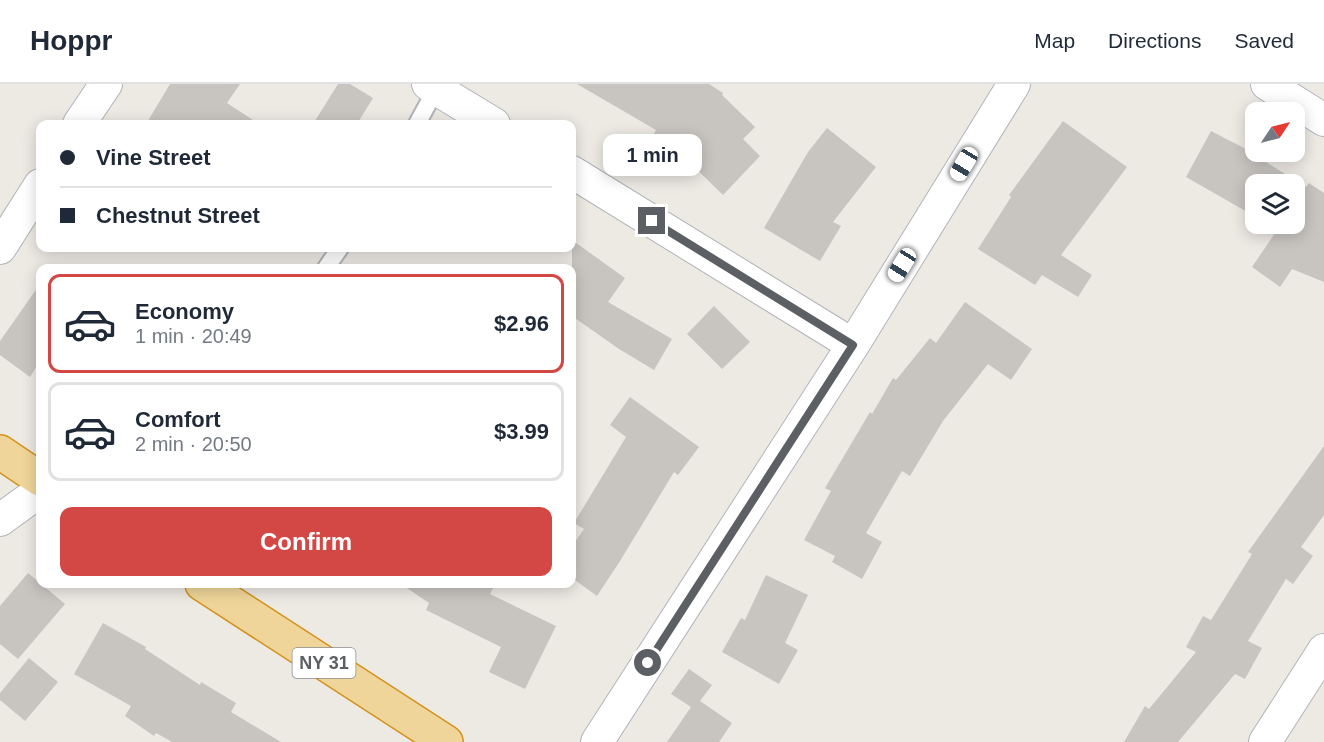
<!DOCTYPE html>
<html lang="en">
<head>
<meta charset="utf-8">
<style>
  body { margin:0; font-family:Arial,sans-serif; background:#f2f2f3; color:#1f2937; height:100vh; display:flex; flex-direction:column; font-size:22px; white-space:nowrap }
  * { box-sizing:border-box; margin:0 }
  p { font-size:20px; color:#747a83 }
  .icon { flex:none; width:33px; height:33px; fill:none; stroke:currentColor; stroke-width:2; stroke-linecap:round; stroke-linejoin:round }
  .map { position:relative; flex:1; overflow:hidden }
  .drawer { position:absolute; left:36px; top:180px; width:540px; height:324px; display:flex; flex-direction:column; background:#fff; border-radius:12px; box-shadow:0 3px 15px #0003 }
  .drawer>* { flex:none }
  .top-card { position:absolute; left:36px; top:36px; width:540px; height:132px; border-radius:12px; box-shadow:0 3px 15px #0003; display:grid; align-content:center; height:132px; padding:0 24px; background:#fff }
  .needle { width:39px; rotate:55deg }
  .fabs { position:absolute; left:1245px; top:18px; display:grid; gap:12px }
  .fabs a { display:grid; place-items:center; width:60px; height:60px; border-radius:12px; background:#fff; box-shadow:0 3px 15px #0003; font-size:30px }
  .end { position:absolute; width:27px; height:27px; margin:-14px; border:8px solid #5c5f63; background:#fff; box-shadow:0 0 0 3px #fff }
  .from { border-radius:50% }
  .bubble { position:absolute; height:42px; border-radius:12px; background:#fff; box-shadow:0 3px 15px #0003; font-size:20px; font-weight:600; line-height:42px; text-align:center }
  .car { position:absolute; width:18px; height:36px; margin:-18px -9px; border-radius:8px; box-shadow:0 0 4px 2px #0007; background:linear-gradient(#fff 24%,#345 0 40%,#fff 0 76%,#345 0 86%,#fff 0) }
  .top-card b { display:flex; align-items:center; gap:21px; height:57px; font-size:22px }
  .top-card b+b { border-top:2px solid #e0e1e3 }
  .top-card i { width:15px; height:15px; background:#1f2937 }
  ul { padding:10px 0 0; list-style:none }
  li { display:flex; align-items:center; gap:18px; height:99px; margin:0 12px 9px; padding:0 12px; border:3px solid #e0e1e3; border-radius:12px }
  li div { flex:1 }
  li b { display:block; font-size:22px }
  li em { font-style:normal; font-weight:600 }
  li.selected { border-color:#d34844 }
  li>.icon { width:54px; height:54px; stroke-width:1.5 }
  .action { display:flex; gap:12px; margin-top:auto; padding:12px 24px }
  .action a { flex:1; height:69px; border-radius:12px; background:#d34844; color:#fff; font-size:24px; font-weight:600; line-height:69px; text-align:center }
  header { display:flex; align-items:center; gap:36px; box-sizing:border-box; height:84px; padding:0 30px; background:#fff; border-bottom:2px solid #e0e1e3 }
  header strong { font-size:28px }
  nav { display:flex; gap:33px; margin-inline-start:auto; font-size:21px }
  .map>svg:first-child { display:block }
  .building { fill:#c8c5c1 }
  .lines { fill:none; stroke-linecap:round; stroke-linejoin:round }
  .lane-casing { stroke:#b1b4b8; stroke-width:20 }
  .street-casing { stroke:#b1b4b8; stroke-width:34 }
  .highway-casing { stroke:#d4921d; stroke-width:36 }
  .lane { stroke:#fff; stroke-width:16 }
  .street { stroke:#fff; stroke-width:32 }
  .highway { stroke:#efd599; stroke-width:33 }
  .route { stroke:#5c5f63; stroke-width:8 }
  .labels { text-anchor:middle; dominant-baseline:central; stroke-width:5; stroke-linejoin:round; paint-order:stroke }
  .shield { fill:#fff; stroke:#8d8f92; stroke-width:1.5 }
  .shield-label { font-size:18px; font-weight:bold; fill:#5c5f63 }
</style>
</head>
<body>
<header>
<strong>Hoppr</strong>
<nav><a>Map</a><a>Directions</a><a>Saved</a></nav>
</header>
<div class="map">
<svg width="1324" height="658" viewBox="0 0 1324 658">
  <rect width="100%" height="100%" fill="#edeae4"/>
  <g class="building">
    <polygon points="170,0 240,0 227,19 259,40 146,40"/>
    <polygon points="338,0 350,0 373,14 357,40 313,40"/>
    <polygon points="577,0 709,0 723,9 722,11 755,43 743,55 760,72 723,111 685,74 652,53 656,46"/>
    <polygon points="1063,37 1127,83 1061,171 1092,191 1078,213 1042,191 1035,201 978,165 1011,113 1009,111"/>
    <polygon points="827,44 876,83 833,138 841,142 820,177 764,144 808,68"/>
    <polygon points="1211,47 1242,63 1306,103 1309,99 1324,109 1324,198 1292,185 1280,203 1252,183 1277,146 1266,140 1294,140 1294,100 1256,100 1256,133 1186,93"/>
    <polygon points="572,156 625,194 608,218 672,255 654,286 619,265 572,232"/>
    <polygon points="40,200 40,277 30,293 0,271 0,257"/>
    <polygon points="965,218 1032,265 1011,296 988,280 943,337 910,392 902,387 866,449 882,458 862,495 832,478 835,472 804,456 831,407 825,404 870,328 872,330 893,294 896,296 930,254 936,259"/>
    <polygon points="714,222 750,258 722,285 687,250"/>
    <polygon points="630,313 699,363 678,391 674,388 620,477 597,512 572,494 572,462 584,445 574,439 626,353 610,341"/>
    <polygon points="1324,362 1324,431 1301,463 1313,472 1293,500 1286,495 1248,557 1262,564 1245,595 1235,590 1178,658 1124,658 1145,622 1149,625 1196,568 1186,563 1203,532 1211,536 1252,470 1248,468"/>
    <polygon points="28,489 65,520 18,575 0,560 0,522"/>
    <polygon points="766,491 808,511 785,559 798,566 779,600 722,568 741,534 745,536"/>
    <polygon points="401,500 495,500 490,510 556,542 525,605 489,588 501,563 426,526 429,519"/>
    <polygon points="103,539 146,563 145,565 200,601 201,598 236,619 231,628 281,658 172,658 156,649 154,652 125,632 131,622 74,590"/>
    <polygon points="29,574 58,598 25,637 0,616 0,609"/>
    <polygon points="689,585 712,601 700,617 732,639 719,658 667,658 691,623 671,610"/>
  </g>
  <g class="lines">
    <defs>
      <g id="lane">
        <polyline points="417,40 436,5"/>
        <polyline points="326,184 340,164"/>
      </g>
      <g id="street">
        <polyline points="428,0 494,40"/>
        <polyline points="1267,0 1324,36"/>
        <polyline points="79,40 106,0"/>
        <polyline points="572,88 853,261"/>
        <polyline points="0,164 40,101"/>
        <polyline points="0,436 40,407"/>
        <polyline points="597,658 853,261 1014,0"/>
        <polyline points="1265,658 1324,566"/>
      </g>
      <g id="highway">
        <polyline points="0,368 40,395"/>
        <polyline points="202,500 446,658"/>
      </g>
    </defs>
    <use href="#lane" class="lane-casing"/>
    <use href="#street" class="street-casing"/>
    <use href="#highway" class="highway-casing"/>
    <use href="#lane" class="lane"/>
    <use href="#street" class="street"/>
    <use href="#highway" class="highway"/>
  </g>
  <g class="lines">
    <polyline class="route" points="648,579 853,261 652,137"/>
  </g>
  <g class="labels">
    <rect class="shield" x="292.5" y="564" width="63" height="30" rx="4.5"/>
    <g class="shield-label">
      <text x="324" y="579">NY 31</text>
    </g>
  </g>
</svg>
<div class="fabs">
<a><svg class="needle" viewBox="-14 -14 28 28"><path d="M0-13l5 13h-10z" fill="#e53935"/><path d="M0 13l5-13h-10z" fill="#747a83"/></svg></a>
<a><svg class="icon" aria-label="layers" viewBox="0 0 24 24"><path d="M12 4l9 5-9 5-9-5zM3 14l9 5 9-5"/></svg></a>
</div>
<i class="end from" style="left:648px;top:579px"></i>
<i class="end" style="left:652px;top:137px"></i>
<div class="bubble" style="left:603px;top:50px;width:99px">1 min</div>
<i class="car" style="left:964px;top:80px;rotate:211deg"></i>
<i class="car" style="left:902px;top:181px;rotate:212deg"></i>
<div class="top-card">
<b><i class="from"></i>Vine Street</b>
<b><i></i>Chestnut Street</b>
</div>
<section class="drawer">
<ul>
<li class="selected"><svg class="icon" aria-label="car" viewBox="0 0 24 24"><path d="M5 17H2v-5l4-1 3-4h7l3 4 3 1v5h-3M9 17h6M6 11h13"/><circle cx="7" cy="17" r="2"/><circle cx="17" cy="17" r="2"/></svg><div><b>Economy</b><p>1 min · 20:49</p></div><em>$2.96</em></li>
<li><svg class="icon" aria-label="car" viewBox="0 0 24 24"><path d="M5 17H2v-5l4-1 3-4h7l3 4 3 1v5h-3M9 17h6M6 11h13"/><circle cx="7" cy="17" r="2"/><circle cx="17" cy="17" r="2"/></svg><div><b>Comfort</b><p>2 min · 20:50</p></div><em>$3.99</em></li>
</ul>
<div class="action"><a>Confirm</a></div>
</section>
</div>
</body>
</html>
